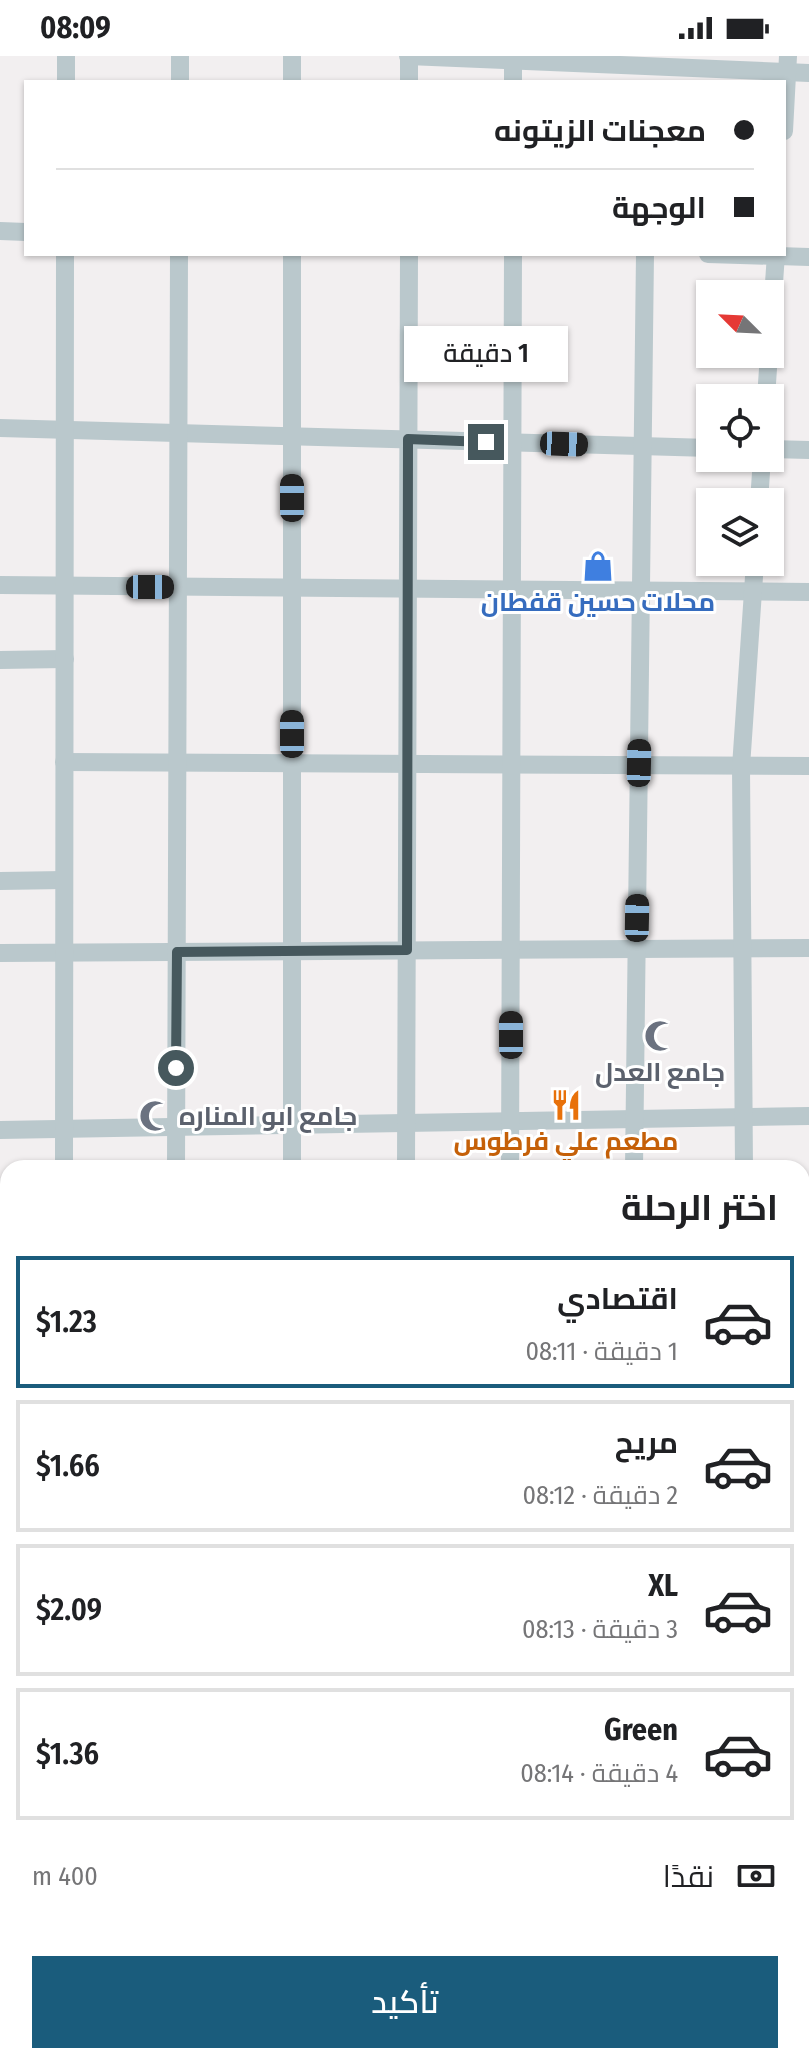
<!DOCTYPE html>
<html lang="ar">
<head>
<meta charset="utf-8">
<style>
  body { margin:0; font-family:"Fira Sans Condensed",Cairo,sans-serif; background:#f6f6f6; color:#202124; direction:rtl; height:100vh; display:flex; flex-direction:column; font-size:30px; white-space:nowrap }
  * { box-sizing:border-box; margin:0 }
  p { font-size:26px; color:#757577 }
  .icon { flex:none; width:44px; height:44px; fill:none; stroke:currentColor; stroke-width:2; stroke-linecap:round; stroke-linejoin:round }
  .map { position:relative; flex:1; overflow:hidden; direction:ltr }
  .sheet { position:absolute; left:0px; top:1104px; width:810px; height:904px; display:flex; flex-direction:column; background:#fff; border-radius:24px 24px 0 0; box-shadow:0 2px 6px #0004; direction:rtl }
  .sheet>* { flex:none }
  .top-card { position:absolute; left:24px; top:24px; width:762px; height:176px; border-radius:0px; box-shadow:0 2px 6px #0004; direction:rtl; display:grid; align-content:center; height:176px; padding:0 32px; background:#fff }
  .needle { width:52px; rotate:294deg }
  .buttons { position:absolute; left:696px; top:224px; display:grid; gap:16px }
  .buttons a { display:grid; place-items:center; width:88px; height:88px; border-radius:0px; background:#fff; box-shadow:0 2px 6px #0004; font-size:40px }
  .end { position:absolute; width:36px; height:36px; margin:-18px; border:10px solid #46585d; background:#fff; box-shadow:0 0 0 4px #fff }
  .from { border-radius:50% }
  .bubble { position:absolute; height:56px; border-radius:0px; background:#fff; box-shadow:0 2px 6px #0004; font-size:26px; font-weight:600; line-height:56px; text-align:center; direction:rtl }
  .car { position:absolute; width:24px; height:48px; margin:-24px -12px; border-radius:10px; box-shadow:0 0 6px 2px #0007; background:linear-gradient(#222 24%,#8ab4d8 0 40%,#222 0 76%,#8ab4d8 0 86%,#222 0) }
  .top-card b { display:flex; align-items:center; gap:28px; height:76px; font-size:30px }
  .top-card b+b { border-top:2px solid #e0e0e0 }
  .top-card i { width:20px; height:20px; background:#202124 }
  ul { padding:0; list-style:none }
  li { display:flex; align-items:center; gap:24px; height:132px; margin:0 16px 12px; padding:0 16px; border:4px solid #e0e0e0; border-radius:0px }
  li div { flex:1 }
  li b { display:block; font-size:30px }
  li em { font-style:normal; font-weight:600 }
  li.current { border-color:#1a5c7c }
  li>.icon { width:72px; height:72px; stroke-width:1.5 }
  h2 { padding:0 32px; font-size:36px; line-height:96px }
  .pay { display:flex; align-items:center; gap:20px; height:88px; padding:0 32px; font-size:30px }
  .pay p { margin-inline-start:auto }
  .action { display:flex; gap:16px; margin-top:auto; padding:16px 32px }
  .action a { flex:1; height:92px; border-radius:0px; background:#1a5c7c; color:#fff; font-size:32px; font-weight:600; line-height:92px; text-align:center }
  .status { display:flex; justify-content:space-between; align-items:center; height:56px; padding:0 40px; background:#fff; direction:ltr }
  .status svg { height:22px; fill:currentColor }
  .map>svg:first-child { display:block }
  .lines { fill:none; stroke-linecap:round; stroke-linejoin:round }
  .minor { stroke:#bac8cc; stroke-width:18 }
  .route { stroke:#46585d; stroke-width:10 }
  .labels { text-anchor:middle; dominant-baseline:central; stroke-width:6; stroke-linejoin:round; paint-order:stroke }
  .shop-label { font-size:26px; font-weight:bold; fill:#366cbe; stroke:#fff }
  .worship-label { font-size:26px; font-weight:bold; fill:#5b616d; stroke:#fff }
  .food-label { font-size:26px; font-weight:bold; fill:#c56008; stroke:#fff }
</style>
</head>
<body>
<div class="status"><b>08:09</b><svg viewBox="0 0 49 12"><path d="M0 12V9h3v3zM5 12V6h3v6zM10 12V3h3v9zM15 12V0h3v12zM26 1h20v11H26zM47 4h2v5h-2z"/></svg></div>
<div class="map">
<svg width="809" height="2008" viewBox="0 0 809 2008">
  <rect width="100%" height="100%" fill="#f2eff0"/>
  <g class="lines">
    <g class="minor">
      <polyline points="292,0 292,26"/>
      <polyline points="408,0 809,17"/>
      <polyline points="66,26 66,0"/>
      <polyline points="180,26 180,0"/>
      <polyline points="409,26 409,0"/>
      <polyline points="513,26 513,0"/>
      <polyline points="784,75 788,0"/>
      <polyline points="0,175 26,176"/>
      <polyline points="708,198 809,201"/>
      <polyline points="770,285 776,198"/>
      <polyline points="766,342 769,298"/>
      <polyline points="0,372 710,392"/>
      <polyline points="770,393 809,394"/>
      <polyline points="759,446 762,402"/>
      <polyline points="0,529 809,536"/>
      <polyline points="0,604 65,603"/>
      <polyline points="64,706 809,710"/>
      <polyline points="0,825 64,824"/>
      <polyline points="0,897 809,892"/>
      <polyline points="0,1074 809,1060"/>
      <polyline points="64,1112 65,198"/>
      <polyline points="176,1112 179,198"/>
      <polyline points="292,1112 292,198"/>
      <polyline points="406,1112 409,198"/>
      <polyline points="510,1112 513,198"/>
      <polyline points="634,1112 645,198"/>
      <polyline points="744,1112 741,711 755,506"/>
      <polyline points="0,1323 8,1323"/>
      <polyline points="802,1336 809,1336"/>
      <polyline points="0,1522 8,1522"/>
      <polyline points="802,1534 809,1535"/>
      <polyline points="0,1680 8,1680"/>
      <polyline points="802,1693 809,1694"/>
      <polyline points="802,1802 809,1806"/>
      <polyline points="0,1825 8,1825"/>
      <polyline points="802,1884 809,1884"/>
      <polyline points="802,1987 809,1983"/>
      <polyline points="701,2002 768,2000"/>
      <polyline points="58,2008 59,2000"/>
      <polyline points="161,2008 173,2000"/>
      <polyline points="623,2008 623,2000"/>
    </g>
  </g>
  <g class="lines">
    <polyline class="route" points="176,1012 177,896 407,894 408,383 486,386"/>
  </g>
  <defs>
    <symbol id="shop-bare" viewBox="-9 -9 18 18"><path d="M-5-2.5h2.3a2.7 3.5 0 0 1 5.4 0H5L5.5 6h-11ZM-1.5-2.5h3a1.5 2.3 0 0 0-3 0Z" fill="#3f7fe0" stroke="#fff" stroke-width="2.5" paint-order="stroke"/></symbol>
    <symbol id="mosque-bare" viewBox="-9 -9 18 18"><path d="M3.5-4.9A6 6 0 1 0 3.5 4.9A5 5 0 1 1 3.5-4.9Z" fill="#6b7280" stroke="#fff" stroke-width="2.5" paint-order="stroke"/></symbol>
    <symbol id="restaurant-bare" viewBox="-9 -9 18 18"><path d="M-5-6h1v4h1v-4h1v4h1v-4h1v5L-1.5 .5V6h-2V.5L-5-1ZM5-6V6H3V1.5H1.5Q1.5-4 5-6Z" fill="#e8710a" stroke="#fff" stroke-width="2.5" paint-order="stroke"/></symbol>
  </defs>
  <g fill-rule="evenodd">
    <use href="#shop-bare" x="576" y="488" width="44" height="44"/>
    <use href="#mosque-bare" x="638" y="958" width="44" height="44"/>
    <use href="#restaurant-bare" x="544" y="1027" width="44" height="44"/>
    <use href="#mosque-bare" x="133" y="1038" width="44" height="44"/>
  </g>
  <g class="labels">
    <g class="shop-label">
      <text x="598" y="546">محلات حسين قفطان</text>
    </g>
    <g class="worship-label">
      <text x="660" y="1016">جامع العدل</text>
      <text x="179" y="1060" text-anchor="start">جامع ابو المناره</text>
    </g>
    <g class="food-label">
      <text x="566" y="1085">مطعم علي فرطوس</text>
    </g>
  </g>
</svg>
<div class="buttons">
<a><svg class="needle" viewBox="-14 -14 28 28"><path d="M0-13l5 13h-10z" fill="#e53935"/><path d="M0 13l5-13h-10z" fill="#757577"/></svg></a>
<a><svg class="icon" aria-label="locate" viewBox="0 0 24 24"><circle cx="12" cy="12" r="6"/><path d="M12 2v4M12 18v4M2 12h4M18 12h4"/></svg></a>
<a><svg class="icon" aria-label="layers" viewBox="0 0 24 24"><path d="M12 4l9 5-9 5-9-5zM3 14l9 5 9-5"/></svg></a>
</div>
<i class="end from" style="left:176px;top:1012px"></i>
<i class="end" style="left:486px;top:386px"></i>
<div class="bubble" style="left:404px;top:270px;width:164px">1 دقيقة</div>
<i class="car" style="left:564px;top:388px;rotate:92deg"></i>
<i class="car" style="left:292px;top:442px;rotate:0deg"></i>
<i class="car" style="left:150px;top:531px;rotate:90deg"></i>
<i class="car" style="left:292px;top:678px;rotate:0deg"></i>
<i class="car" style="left:639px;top:707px;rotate:1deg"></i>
<i class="car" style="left:637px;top:862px;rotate:1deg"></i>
<i class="car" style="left:511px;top:979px;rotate:0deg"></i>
<div class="top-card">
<b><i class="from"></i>معجنات الزيتونه</b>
<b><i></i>الوجهة</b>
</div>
<section class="sheet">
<h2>اختر الرحلة</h2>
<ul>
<li class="current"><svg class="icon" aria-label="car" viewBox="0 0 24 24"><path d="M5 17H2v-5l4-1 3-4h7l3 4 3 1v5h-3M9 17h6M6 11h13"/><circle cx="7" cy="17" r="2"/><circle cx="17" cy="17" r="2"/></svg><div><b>اقتصادي</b><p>1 دقيقة · 08:11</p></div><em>$1.23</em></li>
<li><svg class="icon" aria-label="car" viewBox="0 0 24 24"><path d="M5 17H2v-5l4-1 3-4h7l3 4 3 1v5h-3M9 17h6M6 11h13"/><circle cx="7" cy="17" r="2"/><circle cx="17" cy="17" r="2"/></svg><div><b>مريح</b><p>2 دقيقة · 08:12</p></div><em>$1.66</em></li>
<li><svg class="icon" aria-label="car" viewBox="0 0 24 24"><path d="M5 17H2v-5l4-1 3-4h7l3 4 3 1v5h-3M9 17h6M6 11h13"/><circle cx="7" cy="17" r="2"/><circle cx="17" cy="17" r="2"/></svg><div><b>XL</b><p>3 دقيقة · 08:13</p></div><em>$2.09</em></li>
<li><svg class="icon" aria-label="car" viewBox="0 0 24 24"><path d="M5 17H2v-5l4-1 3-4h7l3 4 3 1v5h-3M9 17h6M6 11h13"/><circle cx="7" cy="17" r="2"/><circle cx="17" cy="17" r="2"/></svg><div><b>Green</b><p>4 دقيقة · 08:14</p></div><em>$1.36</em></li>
</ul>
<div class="pay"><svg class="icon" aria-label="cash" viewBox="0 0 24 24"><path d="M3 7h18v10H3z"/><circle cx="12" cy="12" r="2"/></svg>نقدًا<p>400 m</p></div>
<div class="action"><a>تأكيد</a></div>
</section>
</div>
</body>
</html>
